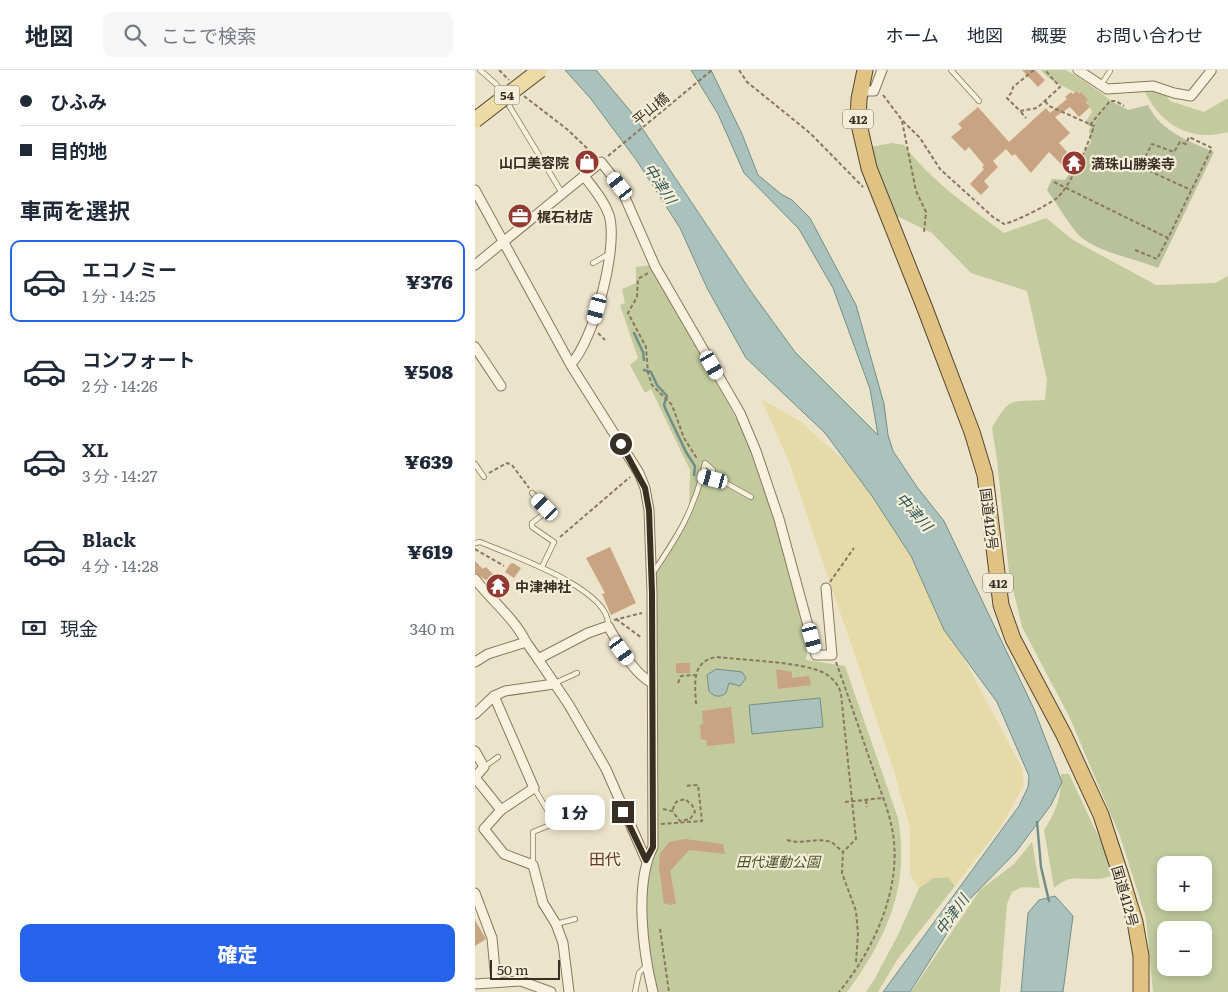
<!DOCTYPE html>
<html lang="ja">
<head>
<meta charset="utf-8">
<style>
  body { margin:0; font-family:Literata,"Noto Sans JP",serif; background:#f6f6f7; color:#1f2937; height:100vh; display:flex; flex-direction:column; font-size:19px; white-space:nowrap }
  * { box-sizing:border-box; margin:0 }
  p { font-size:16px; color:#747a83 }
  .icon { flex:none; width:28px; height:28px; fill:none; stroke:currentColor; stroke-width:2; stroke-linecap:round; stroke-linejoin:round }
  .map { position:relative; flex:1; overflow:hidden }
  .sheet { display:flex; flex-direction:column; background:#fff; width:475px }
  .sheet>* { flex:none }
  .hud { display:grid; align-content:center; height:110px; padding:0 20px; background:#fff }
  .fabs { position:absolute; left:682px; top:786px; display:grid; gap:10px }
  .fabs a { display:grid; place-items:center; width:55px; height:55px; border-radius:10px; background:#fff; box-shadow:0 2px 8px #0003; font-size:25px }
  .scale { position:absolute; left:15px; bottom:12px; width:70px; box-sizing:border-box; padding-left:5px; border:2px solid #392f22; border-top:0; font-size:14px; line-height:18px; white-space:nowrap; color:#392f22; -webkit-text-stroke:4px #f4eed9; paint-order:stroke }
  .end { position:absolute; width:22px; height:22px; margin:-11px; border:6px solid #392f22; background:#fff; box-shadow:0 0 0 2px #fff }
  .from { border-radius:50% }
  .bubble { position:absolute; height:35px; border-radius:10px; background:#fff; box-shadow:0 2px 8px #0003; font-size:16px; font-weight:800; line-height:35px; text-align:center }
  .car { position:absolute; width:15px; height:30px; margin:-15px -8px; border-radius:6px; box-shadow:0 0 4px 1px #0007; background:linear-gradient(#fff 24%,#345 0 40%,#fff 0 76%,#345 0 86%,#fff 0) }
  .hud b { display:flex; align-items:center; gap:18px; height:48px; font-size:19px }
  .hud b+b { border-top:1px solid #e0e1e3 }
  .hud i { width:12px; height:12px; background:#1f2937 }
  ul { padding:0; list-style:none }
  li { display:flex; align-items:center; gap:15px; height:82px; margin:0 10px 8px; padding:0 10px; border:2px solid transparent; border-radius:10px }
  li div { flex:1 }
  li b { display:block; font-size:19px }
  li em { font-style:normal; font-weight:800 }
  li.on { border-color:#2563eb }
  li>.icon { width:45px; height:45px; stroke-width:1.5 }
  h2 { padding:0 20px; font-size:22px; line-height:60px }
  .pay { display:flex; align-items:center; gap:12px; height:55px; padding:0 20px; font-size:19px }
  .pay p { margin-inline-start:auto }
  .button { display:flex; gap:10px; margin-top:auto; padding:10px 20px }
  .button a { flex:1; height:58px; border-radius:10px; background:#2563eb; color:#fff; font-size:20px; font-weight:800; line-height:58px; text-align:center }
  header { display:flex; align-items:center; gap:30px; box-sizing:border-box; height:70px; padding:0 25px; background:#fff; border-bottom:1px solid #e0e1e3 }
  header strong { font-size:24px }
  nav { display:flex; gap:28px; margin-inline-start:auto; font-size:18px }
  .search { width:350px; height:45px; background:#f6f6f7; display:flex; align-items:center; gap:12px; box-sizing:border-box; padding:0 18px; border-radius:10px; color:#747a83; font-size:19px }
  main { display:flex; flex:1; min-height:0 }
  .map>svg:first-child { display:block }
  .green { fill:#c2ca9e; fill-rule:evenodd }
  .sand { fill:#e6daa9 }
  .cemetery { fill:#b9c09c }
  .water { fill:#aac1bc; stroke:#718f8a }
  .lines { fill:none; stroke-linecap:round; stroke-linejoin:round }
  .stream { stroke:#718f8a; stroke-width:2.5 }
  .building { fill:#c8a482 }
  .service-casing { stroke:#88785f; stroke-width:6 }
  .minor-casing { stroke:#88785f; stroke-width:11 }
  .trunk-casing { stroke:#564633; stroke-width:17 }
  .path { stroke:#88785f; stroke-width:2; stroke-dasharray:4 2.5; stroke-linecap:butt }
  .service { stroke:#f7f1dd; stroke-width:4.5 }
  .minor { stroke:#f7f1dd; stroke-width:9 }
  .trunk { stroke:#e0c283; stroke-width:15 }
  .primary-bridge-casing { stroke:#564633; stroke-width:17; stroke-linecap:butt }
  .primary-bridge { stroke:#ecdba5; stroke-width:15 }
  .route { stroke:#392f22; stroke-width:6 }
  .labels { text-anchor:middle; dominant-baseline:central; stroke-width:4.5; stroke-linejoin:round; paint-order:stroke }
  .shield { fill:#f4eed9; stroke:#716859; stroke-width:1 }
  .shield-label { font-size:12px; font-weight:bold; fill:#392f22 }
  .street-label { font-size:14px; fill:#392f22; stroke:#f4eed9 }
  .poi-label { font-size:14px; font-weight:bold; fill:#392f22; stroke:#f4eed9; text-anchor:start }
  .park-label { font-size:14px; font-style:italic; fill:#475529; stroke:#f4eed9 }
  .water-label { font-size:15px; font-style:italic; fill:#325858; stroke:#f4eed9 }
  .quarter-label { font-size:16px; fill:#633624; stroke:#f4eed9 }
</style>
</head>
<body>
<header>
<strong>地図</strong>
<div class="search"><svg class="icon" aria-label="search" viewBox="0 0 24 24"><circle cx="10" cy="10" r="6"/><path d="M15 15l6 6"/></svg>ここで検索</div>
<nav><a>ホーム</a><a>地図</a><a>概要</a><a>お問い合わせ</a></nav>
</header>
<main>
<section class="sheet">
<div class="hud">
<b><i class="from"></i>ひふみ</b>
<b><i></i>目的地</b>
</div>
<h2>車両を選択</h2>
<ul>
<li class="on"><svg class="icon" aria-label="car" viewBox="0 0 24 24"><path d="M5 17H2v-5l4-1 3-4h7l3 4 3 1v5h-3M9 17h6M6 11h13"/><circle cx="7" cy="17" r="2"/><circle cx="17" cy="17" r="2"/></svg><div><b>エコノミー</b><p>1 分 · 14:25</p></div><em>¥376</em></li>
<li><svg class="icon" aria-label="car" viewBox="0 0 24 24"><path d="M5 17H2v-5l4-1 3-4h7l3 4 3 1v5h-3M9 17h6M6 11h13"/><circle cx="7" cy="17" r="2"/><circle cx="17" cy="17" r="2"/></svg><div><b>コンフォート</b><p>2 分 · 14:26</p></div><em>¥508</em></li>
<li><svg class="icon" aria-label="car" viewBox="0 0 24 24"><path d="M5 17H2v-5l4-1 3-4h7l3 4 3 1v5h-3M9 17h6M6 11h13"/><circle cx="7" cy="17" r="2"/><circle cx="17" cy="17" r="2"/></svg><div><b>XL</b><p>3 分 · 14:27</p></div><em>¥639</em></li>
<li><svg class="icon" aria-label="car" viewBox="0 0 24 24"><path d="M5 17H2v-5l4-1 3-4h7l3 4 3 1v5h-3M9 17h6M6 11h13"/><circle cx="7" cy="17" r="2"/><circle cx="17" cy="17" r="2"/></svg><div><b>Black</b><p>4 分 · 14:28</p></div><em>¥619</em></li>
</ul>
<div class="pay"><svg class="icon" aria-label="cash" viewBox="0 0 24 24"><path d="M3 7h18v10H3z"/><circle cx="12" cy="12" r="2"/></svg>現金<p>340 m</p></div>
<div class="button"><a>確定</a></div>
</section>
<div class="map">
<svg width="753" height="922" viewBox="0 0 753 922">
  <rect width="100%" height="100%" fill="#ece4ca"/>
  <g class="green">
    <path d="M566 0C574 0 583 0 590 0 595 1 632 26 636 31L616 57 610 53 617 42C608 16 582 21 566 0Z"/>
    <path d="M677 17 687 19 695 31 729 42 753 28V62C716 72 687 56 670 22Z"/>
    <path d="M417 73 429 75C455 110 494 137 529 163L571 148 598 170 681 215 740 213 753 206V922H678L671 848 645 766 594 646 547 557 534 502 522 390 517 358C535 326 536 332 570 330L572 310 552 221 496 203 457 163 422 146 395 77ZM691 795H729V832H691ZM691 860H729V898H691Z"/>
    <path d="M175 195 267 359 280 389 318 509 333 572 331 590 370 596 423 748C435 817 412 868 372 922H183L173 882 171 809 181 782V503L178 497 214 440 215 400 176 319 170 323 155 295 163 288 145 235 150 233 147 219 161 213V197Z"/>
    <path d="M586 704H594L641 804C635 806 628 809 621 809 602 809 595 804 579 818L569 760C581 742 587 726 586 704Z"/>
    <polygon points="557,772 565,818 547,817 537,822 532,834 525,922 436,922 505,820 539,794"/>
    <polygon points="473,807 480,816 422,890 403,922 391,922 399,910 423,865 444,818 458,808"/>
  </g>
  <polygon class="sand" points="286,329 326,352 372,393 424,448 473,558 547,698 549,715 527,755 480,816 473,807 458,808 444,818 435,805 435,758 419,701 313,389"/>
  <path class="cemetery" d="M636 31 653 40 673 35C686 62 714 71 739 82L683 198C659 188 628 184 607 168 597 160 581 132 572 120L577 109 590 110 616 72 614 60Z"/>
  <g class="water">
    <polygon points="90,0 121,0 157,43 275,220 320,282 403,365 395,319 358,218 324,159 269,103 243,44 216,0 236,0 267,64 283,105 306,124 317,130 335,148 381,235 409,334 413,365 418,381 442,417 469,451 559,639 587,712 576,735 541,782 491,833 435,922 408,922 544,736 553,717 554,706 522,632 469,560 436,486 397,426 350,363 271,288 232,218 205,158 162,91 116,29"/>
    <path d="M241 599 267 602 271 608 265 616 254 613 251 623C245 628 239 627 234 621L232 605Z"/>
    <polygon points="345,628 348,657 277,664 274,635"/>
    <polygon points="580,826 598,846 588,922 546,922 553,843 564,830"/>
  </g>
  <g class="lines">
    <g class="stream">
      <polyline points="159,263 168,282 169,290"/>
      <polyline points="169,300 176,302 182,315 192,326 189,335 191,340 211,382 220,396 219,405"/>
      <polyline points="562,752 566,797 574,831"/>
    </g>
  </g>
  <g class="building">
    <polygon points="547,0 560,0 570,10 563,17"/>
    <polygon points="601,21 604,24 606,22 613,30 611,32 615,37 604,47 595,37 580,47 595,63 584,73 596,86 587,95 574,82 556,103 540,84 537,86 531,79 518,91 523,97 509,111 514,117 506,125 495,114 509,99 507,97 509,95 494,77 490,81 476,67 487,58 483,54 503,37 534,72 571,38 575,43 592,29 590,27 596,22 598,24"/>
    <polygon points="135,477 161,533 136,545 127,524 130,523 111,488"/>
    <polygon points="0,491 8,499 11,497 20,506 14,512 0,503"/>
    <polygon points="38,493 46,498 39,508 30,502 35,494"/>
    <rect x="201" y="593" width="14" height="10"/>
    <polygon points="301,599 317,602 317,608 334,606 336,615 303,619"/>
    <polygon points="256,637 260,673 232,676 231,670 226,669 225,655 228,654 227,641"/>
    <polygon points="210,769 248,774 250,784 214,780 195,801 201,834 194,835 193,833 189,834 184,797 185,784 194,772"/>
    <polygon points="0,850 11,869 0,876"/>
  </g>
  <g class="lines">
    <defs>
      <g id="service">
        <polyline points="5,0 21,14 87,123"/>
        <polyline points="476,0 504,31"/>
        <polyline points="626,15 635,1"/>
        <polyline points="118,193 134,184"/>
        <polyline points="0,394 9,407"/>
        <polyline points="227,406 230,393 238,400 238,409"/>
        <polyline points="57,423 70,437 71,442 57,453 57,457 79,472 67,497"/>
        <path d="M0 473 5 472C33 484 137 519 133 556"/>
        <path d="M176 500H180C202 467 216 445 227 406L251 413 276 427"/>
        <polyline points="80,613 102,603"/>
        <polyline points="9,697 23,687"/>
        <polyline points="58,795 58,762 80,753 59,718"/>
        <polyline points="81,854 100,849"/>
        <polyline points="160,922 164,903 172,895"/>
      </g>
      <g id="minor">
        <polyline points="603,0 632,19 678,16 699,23 716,26 736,1 735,0"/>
        <polyline points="385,21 399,21 407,0"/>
        <path d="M0 120 97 297 164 403 170 418 174 440 177 523 178 777C159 814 168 882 178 922"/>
        <polyline points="0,195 126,92 145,116 180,196 265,343 281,381 304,449 341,585 357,585 351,518"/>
        <polyline points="0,277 26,316"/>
        <path d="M96 294C119 270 144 176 134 145 129 130 118 118 109 106"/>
        <path d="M0 509C16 530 40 549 51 572"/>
        <polyline points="0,592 13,584 51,572 63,589"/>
        <polyline points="0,644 19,626 30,621 79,614"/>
        <polyline points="0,681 9,697 1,706 2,710 26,740 59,718 19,626"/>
        <polyline points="26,740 9,759 29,784 58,795 68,833 81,854 88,873 94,922"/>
        <path d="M171 790 131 699 94 635 63 589 113 563 133 556C145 576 156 601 177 613"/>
        <polyline points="0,823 17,868 21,911"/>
        <polyline points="0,914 46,911 76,922"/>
      </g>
      <polyline id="trunk" points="390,0 384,29 383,50 394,98 449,236 497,362 510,405 526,535 538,569 589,665 626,745 646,806 660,852 666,886 666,922"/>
    </defs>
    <use href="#service" class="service-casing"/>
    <use href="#minor" class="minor-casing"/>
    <use href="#trunk" class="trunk-casing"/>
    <g class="path">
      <polyline points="24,0 34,10"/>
      <polyline points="264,0 272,12 335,63 388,117"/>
      <polyline points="559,0 538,17 537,22 532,28 545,41 562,38 585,17 570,0"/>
      <path d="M408 25 427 50 445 68 465 99 518 147 529 154C542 151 571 136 582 128 595 117 614 73 619 56L574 36 570 31"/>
      <polyline points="49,26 93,60 120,86"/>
      <polyline points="546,42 551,48"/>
      <polyline points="427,51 441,121 451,142 449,162"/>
      <polyline points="615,55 635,31 641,31 649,36"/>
      <polyline points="133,86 237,0"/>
      <polyline points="668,98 716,120"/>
      <polyline points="579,112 693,168 737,78 714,67 711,74 705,72 699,82 677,74 667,93"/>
      <polyline points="660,180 682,189 693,168"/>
      <polyline points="173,203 163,209 162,227 153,243 171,277 173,303 177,315 197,335 209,368 223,390"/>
      <polyline points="123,263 130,270"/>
      <polyline points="14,403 32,393 37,395 54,418"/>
      <polyline points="85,467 155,407"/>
      <polyline points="0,479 29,496"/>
      <polyline points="355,512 379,478"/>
      <polyline points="141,549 167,568"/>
      <polyline points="139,550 167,543"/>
      <path d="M361 592C374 628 386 664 398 699 406 723 417 747 419 772 424 825 397 882 364 922"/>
      <polyline points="203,613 206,606 220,605"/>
      <path d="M221 634C220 614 216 592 241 587 267 590 329 592 349 603 357 607 364 615 366 624L381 769 368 782 367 803 381 841 383 864 381 891 384 894"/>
      <polyline points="391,730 392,737"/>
      <polyline points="370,732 408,728"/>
      <polyline points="188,739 197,741 205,751 215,749 220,742 217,735 210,729 201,732 197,741"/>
      <polyline points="186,754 227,751 223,715 210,716"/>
      <path d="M312 770C327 775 342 767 356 772 360 774 364 779 368 782"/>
      <polyline points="185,859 194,922"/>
    </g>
    <use href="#service" class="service"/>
    <use href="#minor" class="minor"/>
    <use href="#trunk" class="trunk"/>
    <defs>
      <polyline id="primary-bridge" points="0,50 65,0"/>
    </defs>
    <use href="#primary-bridge" class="primary-bridge-casing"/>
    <use href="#primary-bridge" class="primary-bridge"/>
  </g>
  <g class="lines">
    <polyline class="route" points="146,374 170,418 174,440 177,523 178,777 171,790 148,742"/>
  </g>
  <defs>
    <symbol id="shop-disc" viewBox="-11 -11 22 22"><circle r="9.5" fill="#933933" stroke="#f4eed9"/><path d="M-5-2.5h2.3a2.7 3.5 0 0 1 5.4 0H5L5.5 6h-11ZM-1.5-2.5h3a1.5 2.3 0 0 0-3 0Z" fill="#fff"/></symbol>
    <symbol id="temple-disc" viewBox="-11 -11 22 22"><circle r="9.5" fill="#933933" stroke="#f4eed9"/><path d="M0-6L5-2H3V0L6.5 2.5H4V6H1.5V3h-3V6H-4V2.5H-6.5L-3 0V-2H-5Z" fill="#fff"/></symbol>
    <symbol id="office-disc" viewBox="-11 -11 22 22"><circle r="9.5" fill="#933933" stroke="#f4eed9"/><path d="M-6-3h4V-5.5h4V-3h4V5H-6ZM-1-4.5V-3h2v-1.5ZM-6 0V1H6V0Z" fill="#fff"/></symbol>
  </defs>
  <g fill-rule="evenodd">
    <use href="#shop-disc" x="98" y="78" width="28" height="28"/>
    <use href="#temple-disc" x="585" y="79" width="28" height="28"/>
    <use href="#office-disc" x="31" y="132" width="28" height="28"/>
    <use href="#temple-disc" x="9" y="502" width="28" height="28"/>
  </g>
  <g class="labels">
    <g class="shield">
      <rect x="19.5" y="15.5" width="25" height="19" rx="4"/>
      <rect x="368" y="39.5" width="30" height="19" rx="4"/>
      <rect x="508" y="503.5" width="30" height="19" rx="4"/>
    </g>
    <g class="shield-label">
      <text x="32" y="25">54</text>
      <text x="383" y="49">412</text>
      <text x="523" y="513">412</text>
    </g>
    <g class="street-label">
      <text transform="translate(175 38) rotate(-39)">平山橋</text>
      <text transform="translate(515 449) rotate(83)">国道412号</text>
      <text transform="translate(651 826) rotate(74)">国道412号</text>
    </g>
    <g class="poi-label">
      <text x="94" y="92" text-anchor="end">山口美容院</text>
      <text x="616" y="93">満珠山勝楽寺</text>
      <text x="62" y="146">梶石材店</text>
      <text x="40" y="516">中津神社</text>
    </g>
    <g class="park-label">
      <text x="303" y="791">田代運動公園</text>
    </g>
    <g class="water-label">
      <text transform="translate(186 113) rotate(57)">中津川</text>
      <text transform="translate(440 441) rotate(48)">中津川</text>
      <text transform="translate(476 844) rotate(-54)">中津川</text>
    </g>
    <g class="quarter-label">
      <text x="130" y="788">田代</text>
    </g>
  </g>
</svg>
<div class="fabs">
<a>+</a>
<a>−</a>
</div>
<div class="scale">50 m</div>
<i class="end from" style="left:146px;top:374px"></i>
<i class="end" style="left:148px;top:742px"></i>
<div class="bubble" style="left:70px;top:725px;width:60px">1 分</div>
<i class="car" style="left:145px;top:116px;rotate:321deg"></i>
<i class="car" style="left:122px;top:239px;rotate:195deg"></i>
<i class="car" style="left:237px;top:295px;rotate:150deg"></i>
<i class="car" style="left:238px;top:409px;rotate:285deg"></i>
<i class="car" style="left:70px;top:437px;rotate:316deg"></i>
<i class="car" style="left:337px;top:568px;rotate:165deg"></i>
<i class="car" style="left:147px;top:581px;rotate:144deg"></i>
</div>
</main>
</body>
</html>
